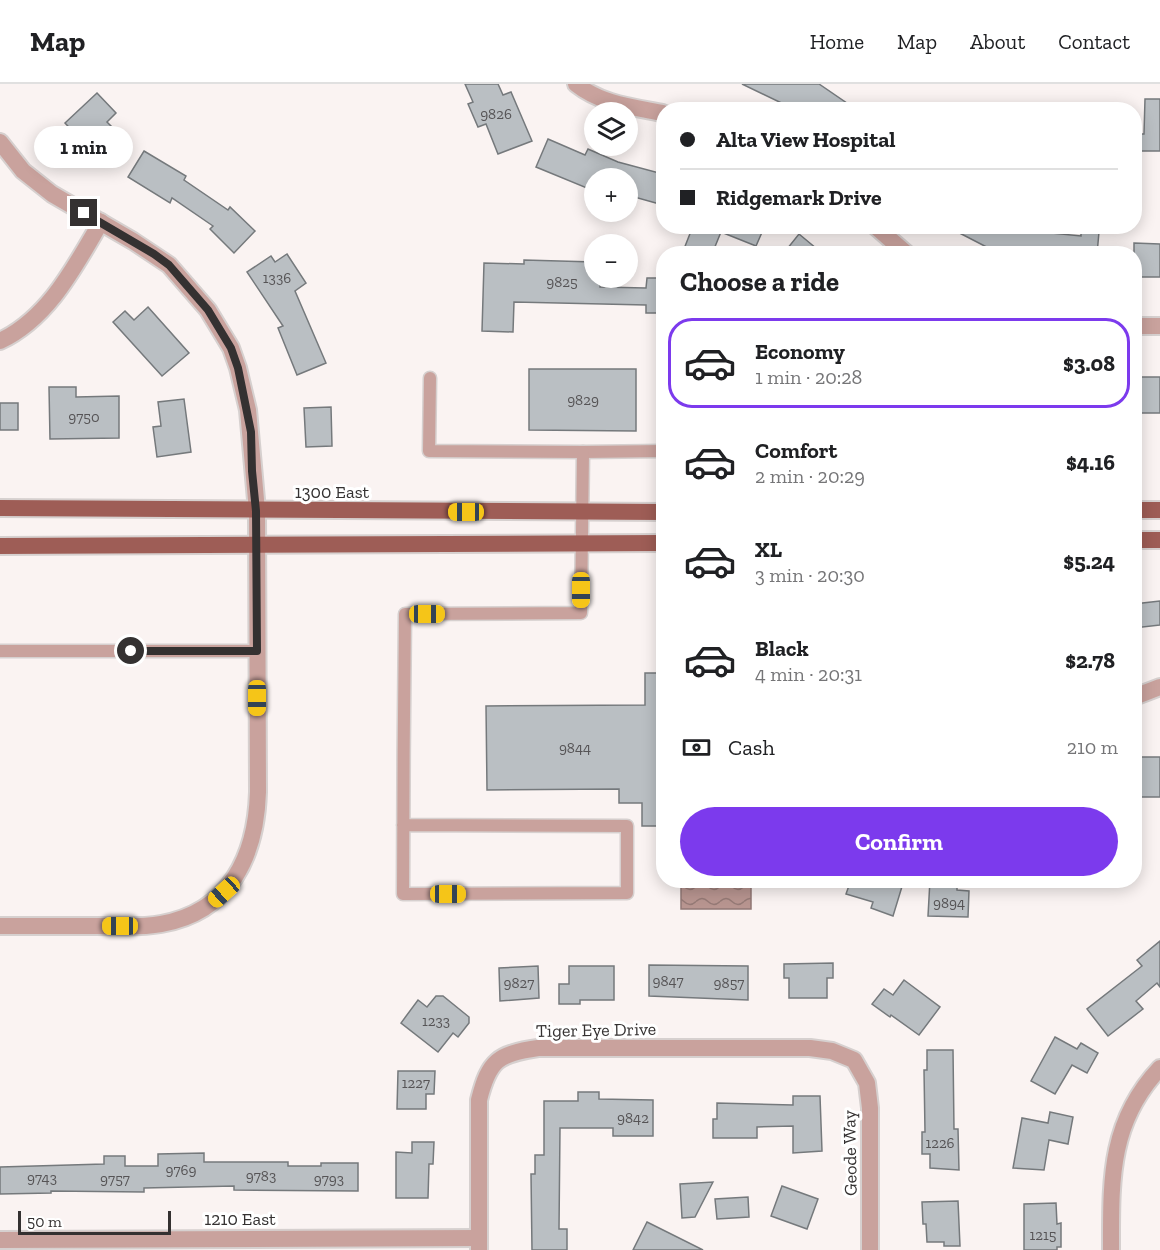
<!DOCTYPE html>
<html lang="en">
<head>
<meta charset="utf-8">
<style>
  body { margin:0; font-family:"Zilla Slab",serif; background:#f6f6f6; color:#202124; height:100vh; display:flex; flex-direction:column; font-size:22px; white-space:nowrap }
  * { box-sizing:border-box; margin:0 }
  p { font-size:20px; color:#757577 }
  .icon { flex:none; width:33px; height:33px; fill:none; stroke:currentColor; stroke-width:2; stroke-linecap:round; stroke-linejoin:round }
  .map { position:relative; flex:1; overflow:hidden }
  .side { position:absolute; left:656px; top:162px; width:486px; height:642px; display:flex; flex-direction:column; background:#fff; border-radius:24px; box-shadow:0 3px 15px #0003 }
  .side>* { flex:none }
  .hud { position:absolute; left:656px; top:18px; width:486px; height:132px; border-radius:24px; box-shadow:0 3px 15px #0003; display:grid; align-content:center; height:132px; padding:0 24px; background:#fff }
  .controls { position:absolute; left:584px; top:18px; display:grid; gap:12px }
  .controls a { display:grid; place-items:center; width:54px; height:54px; border-radius:50%; background:#fff; box-shadow:0 3px 15px #0003; font-size:30px }
  .scale { position:absolute; left:18px; bottom:15px; width:153px; box-sizing:border-box; padding-left:6px; border:3px solid #343131; border-top:0; font-size:16px; line-height:21px; white-space:nowrap; color:#343131; -webkit-text-stroke:4px #fff; paint-order:stroke }
  .end { position:absolute; width:27px; height:27px; margin:-14px; border:8px solid #343131; background:#fff; box-shadow:0 0 0 3px #fff }
  .from { border-radius:50% }
  .bubble { position:absolute; height:42px; border-radius:21px; background:#fff; box-shadow:0 3px 15px #0003; font-size:20px; font-weight:700; line-height:42px; text-align:center }
  .car { position:absolute; width:18px; height:36px; margin:-18px -9px; border-radius:8px; box-shadow:0 0 4px 2px #0007; background:linear-gradient(#f5c518 24%,#345 0 40%,#f5c518 0 76%,#345 0 86%,#f5c518 0) }
  .hud b { display:flex; align-items:center; gap:21px; height:57px; font-size:22px }
  .hud b+b { border-top:2px solid #e0e0e0 }
  .hud i { width:15px; height:15px; background:#202124 }
  ul { padding:0; list-style:none }
  li { display:flex; align-items:center; gap:18px; height:90px; margin:0 12px 9px; padding:0 12px; border:3px solid transparent; border-radius:24px }
  li div { flex:1 }
  li b { display:block; font-size:22px }
  li em { font-style:normal; font-weight:700 }
  li.active { border-color:#7c3aed }
  li>.icon { width:54px; height:54px; stroke-width:1.5 }
  h2 { padding:0 24px; font-size:27px; line-height:72px }
  .pay { display:flex; align-items:center; gap:15px; height:66px; padding:0 24px; font-size:22px }
  .pay p { margin-inline-start:auto }
  .action { display:flex; gap:12px; margin-top:auto; padding:12px 24px }
  .action a { flex:1; height:69px; border-radius:36px; background:#7c3aed; color:#fff; font-size:24px; font-weight:700; line-height:69px; text-align:center }
  header { display:flex; align-items:center; gap:36px; box-sizing:border-box; height:84px; padding:0 30px; background:#fff; border-bottom:2px solid #e0e0e0 }
  header strong { font-size:28px }
  nav { display:flex; gap:33px; margin-inline-start:auto; font-size:21px }
  .map>svg:first-child { display:block }
  .water { fill:url(#water-waves); stroke:#907774; stroke-width:1.5 }
  .building { fill:#babfc3; stroke:#75797c; stroke-width:1.5 }
  .lines { fill:none; stroke-linecap:round; stroke-linejoin:round }
  .service-casing { stroke:#d6d0cf; stroke-width:15 }
  .minor-casing { stroke:#d6d0cf; stroke-width:20 }
  .primary-casing { stroke:#d6d0cf; stroke-width:20 }
  .service { stroke:#c9a29d; stroke-width:12 }
  .minor { stroke:#c9a29d; stroke-width:16 }
  .primary { stroke:#9e5d56; stroke-width:16 }
  .route { stroke:#343131; stroke-width:8 }
  .labels { text-anchor:middle; dominant-baseline:central; stroke-width:6; stroke-linejoin:round; paint-order:stroke }
  .number-label { font-size:15px; fill:#565456 }
  .street-label { font-size:18px; fill:#343131; stroke:#fff }
</style>
</head>
<body>
<header>
<strong>Map</strong>
<nav><a>Home</a><a>Map</a><a>About</a><a>Contact</a></nav>
</header>
<div class="map">
<svg width="1160" height="1166" viewBox="0 0 1160 1166">
  <defs>
    <pattern id="water-waves" width="16" height="10" patternUnits="userSpaceOnUse" patternTransform="scale(1.5)"><rect width="16" height="10" fill="#b89590"/><path d="M0 5q4-4 8 0t8 0" fill="none" stroke="#967a76"/></pattern>
  </defs>
  <rect width="100%" height="100%" fill="#faf3f2"/>
  <rect class="water" x="681" y="797" width="70" height="28"/>
  <g class="building">
    <polygon points="465,0 498,0 503,11 511,8 532,57 498,70 486,40 478,43 468,20 473,18"/>
    <polygon points="742,0 819,0 857,26 796,26"/>
    <polygon points="97,9 116,29 107,38 121,52 98,74 65,39"/>
    <polygon points="1145,15 1160,15 1160,67 1140,67 1141,50 1144,50"/>
    <polygon points="548,55 585,71 588,65 618,78 663,90 663,121 627,111 627,94 594,94 594,107 536,83"/>
    <polygon points="144,67 186,92 184,96 228,126 230,123 255,147 234,169 210,145 213,142 172,114 170,119 128,93"/>
    <polygon points="693,142 753,142 763,146 756,162 721,148 712,170 682,170"/>
    <polygon points="946,142 1021,142 1031,147 1081,152 1081,146 1099,148 1097,170 1000,170"/>
    <polygon points="799,150 823,170 783,170"/>
    <polygon points="1134,159 1160,160 1160,193 1134,193"/>
    <polygon points="287,170 306,199 295,207 326,279 297,291 278,244 283,242 247,188 271,172 275,178"/>
    <polygon points="524,176 594,178 594,194 600,194 600,203 646,204 647,194 663,194 663,229 646,229 646,221 514,218 513,248 482,247 484,179 524,180"/>
    <polygon points="148,223 189,269 162,292 113,238 125,227 134,236"/>
    <polygon points="529,285 636,285 636,347 529,346"/>
    <rect x="1134" y="293" width="26" height="36"/>
    <polygon points="49,303 76,303 76,313 119,312 119,354 50,355"/>
    <polygon points="184,315 191,368 157,373 153,343 161,342 158,318"/>
    <rect x="0" y="319" width="18" height="27"/>
    <polygon points="331,323 332,362 306,363 304,324"/>
    <polygon points="1160,517 1160,541 1134,544 1134,520"/>
    <polygon points="645,589 663,589 663,742 642,742 642,719 619,719 619,705 487,706 486,622 645,621"/>
    <rect x="1134" y="673" width="26" height="40"/>
    <polygon points="851,796 904,796 893,832 871,824 873,818 846,810"/>
    <polygon points="930,796 957,796 957,806 969,807 968,833 928,832"/>
    <polygon points="1160,857 1160,903 1157,899 1136,917 1143,925 1108,952 1087,925 1142,882 1137,876"/>
    <polygon points="833,879 833,894 827,894 827,914 789,914 789,894 784,894 784,880"/>
    <polygon points="649,881 748,882 748,916 649,912"/>
    <polygon points="538,882 539,914 500,917 499,884"/>
    <polygon points="569,882 614,882 614,916 580,916 580,920 559,920 559,900 569,900"/>
    <polygon points="904,896 940,923 919,951 891,931 890,933 872,920 884,905 893,911"/>
    <polygon points="436,912 443,912 469,933 469,939 458,953 453,949 438,968 401,939 418,916 427,923"/>
    <polygon points="1055,953 1077,965 1081,959 1098,969 1087,989 1072,981 1055,1010 1031,997"/>
    <polygon points="927,966 953,966 954,1045 958,1045 959,1086 930,1084 930,1070 922,1070 922,1048 925,1048 924,986 927,986"/>
    <polygon points="398,987 435,987 434,1010 426,1010 426,1025 397,1025"/>
    <polygon points="578,1008 599,1008 599,1015 653,1016 653,1052 613,1052 613,1044 560,1044 559,1145 567,1145 567,1166 532,1166 531,1090 535,1090 535,1071 544,1071 544,1017 578,1017"/>
    <polygon points="793,1012 820,1012 822,1067 793,1069 793,1042 757,1043 757,1054 713,1054 713,1035 717,1035 717,1019 793,1021"/>
    <polygon points="1050,1028 1073,1033 1068,1060 1049,1056 1044,1086 1013,1084 1022,1034 1048,1039"/>
    <polygon points="412,1058 434,1058 433,1080 429,1080 428,1114 396,1114 396,1068 412,1069"/>
    <polygon points="204,1069 204,1078 288,1078 288,1082 321,1082 321,1079 358,1079 358,1107 234,1106 234,1102 144,1104 144,1108 51,1107 51,1109 0,1110 0,1083 104,1080 104,1072 125,1072 125,1082 158,1082 158,1070"/>
    <polygon points="713,1098 695,1133 682,1134 680,1100"/>
    <polygon points="782,1102 818,1115 807,1145 771,1132"/>
    <polygon points="748,1113 749,1133 717,1135 715,1115"/>
    <polygon points="958,1117 960,1162 944,1162 944,1158 927,1158 926,1140 923,1140 922,1118"/>
    <polygon points="1056,1119 1057,1140 1061,1139 1061,1163 1057,1163 1057,1166 1024,1166 1024,1120"/>
    <polygon points="647,1138 703,1166 633,1166"/>
  </g>
  <g class="lines">
    <defs>
      <g id="service">
        <polyline points="583,368 663,367"/>
        <polyline points="0,567 257,567"/>
        <path d="M403 741 627 742V809L403 810C403 717 404 623 405 530L581 529 583 368 429 367 430 294"/>
      </g>
      <g id="minor">
        <path d="M576 0C601 20 632 23 663 29"/>
        <path d="M0 58 23 87 52 110 133 157 169 181 208 226 231 264 238 284 248 326 257 427 258 708C256 772 230 828 161 840 140 844 118 842 97 842 65 842 32 842 0 842"/>
        <polyline points="875,142 907,170"/>
        <polyline points="1134,242 1160,242"/>
        <path d="M0 257C49 234 75 182 101 138"/>
        <polyline points="1134,613 1160,603"/>
        <polyline points="0,1156 479,1154"/>
        <path d="M479 1166V1016C489 976 498 970 538 964H810L832 967 854 976 867 999 870 1024V1166"/>
        <path d="M1111 1166C1111 1096 1109 1038 1160 984"/>
      </g>
      <g id="primary">
        <polyline points="0,424 663,428"/>
        <polyline points="1134,426 1160,426"/>
        <polyline points="1134,456 1160,456"/>
        <polyline points="0,462 663,459"/>
      </g>
    </defs>
    <use href="#service" class="service-casing"/>
    <use href="#minor" class="minor-casing"/>
    <use href="#primary" class="primary-casing"/>
    <use href="#service" class="service"/>
    <use href="#minor" class="minor"/>
    <use href="#primary" class="primary"/>
  </g>
  <g class="lines">
    <polyline class="route" points="84,129 154,170 169,181 208,226 231,264 238,284 251,348 252,387 256,427 257,567 131,567"/>
  </g>
  <g class="labels">
    <g class="number-label">
      <text x="496" y="30">9826</text>
      <text x="277" y="194">1336</text>
      <text x="562" y="198">9825</text>
      <text x="583" y="316">9829</text>
      <text x="84" y="333">9750</text>
      <text x="575" y="664">9844</text>
      <text x="949" y="819">9894</text>
      <text x="668" y="897">9847</text>
      <text x="519" y="899">9827</text>
      <text x="729" y="899">9857</text>
      <text x="436" y="937">1233</text>
      <text x="416" y="999">1227</text>
      <text x="633" y="1034">9842</text>
      <text x="940" y="1059">1226</text>
      <text x="181" y="1086">9769</text>
      <text x="261" y="1092">9783</text>
      <text x="42" y="1094">9743</text>
      <text x="115" y="1095">9757</text>
      <text x="329" y="1095">9793</text>
      <text x="1043" y="1151">1215</text>
    </g>
    <g class="street-label">
      <text x="332" y="408">1300 East</text>
      <text transform="translate(596 946) rotate(-1)">Tiger Eye Drive</text>
      <text transform="translate(850 1069) rotate(-91)">Geode Way</text>
      <text x="240" y="1135">1210 East</text>
    </g>
  </g>
</svg>
<div class="controls">
<a><svg class="icon" aria-label="layers" viewBox="0 0 24 24"><path d="M12 4l9 5-9 5-9-5zM3 14l9 5 9-5"/></svg></a>
<a>+</a>
<a>−</a>
</div>
<div class="scale">50 m</div>
<i class="end from" style="left:131px;top:567px"></i>
<i class="end" style="left:84px;top:129px"></i>
<div class="bubble" style="left:34px;top:42px;width:99px">1 min</div>
<i class="car" style="left:466px;top:428px;rotate:270deg"></i>
<i class="car" style="left:581px;top:506px;rotate:180deg"></i>
<i class="car" style="left:427px;top:530px;rotate:90deg"></i>
<i class="car" style="left:257px;top:614px;rotate:180deg"></i>
<i class="car" style="left:224px;top:808px;rotate:228deg"></i>
<i class="car" style="left:448px;top:810px;rotate:90deg"></i>
<i class="car" style="left:120px;top:842px;rotate:270deg"></i>
<div class="hud">
<b><i class="from"></i>Alta View Hospital</b>
<b><i></i>Ridgemark Drive</b>
</div>
<section class="side">
<h2>Choose a ride</h2>
<ul>
<li class="active"><svg class="icon" aria-label="car" viewBox="0 0 24 24"><path d="M5 17H2v-5l4-1 3-4h7l3 4 3 1v5h-3M9 17h6M6 11h13"/><circle cx="7" cy="17" r="2"/><circle cx="17" cy="17" r="2"/></svg><div><b>Economy</b><p>1 min · 20:28</p></div><em>$3.08</em></li>
<li><svg class="icon" aria-label="car" viewBox="0 0 24 24"><path d="M5 17H2v-5l4-1 3-4h7l3 4 3 1v5h-3M9 17h6M6 11h13"/><circle cx="7" cy="17" r="2"/><circle cx="17" cy="17" r="2"/></svg><div><b>Comfort</b><p>2 min · 20:29</p></div><em>$4.16</em></li>
<li><svg class="icon" aria-label="car" viewBox="0 0 24 24"><path d="M5 17H2v-5l4-1 3-4h7l3 4 3 1v5h-3M9 17h6M6 11h13"/><circle cx="7" cy="17" r="2"/><circle cx="17" cy="17" r="2"/></svg><div><b>XL</b><p>3 min · 20:30</p></div><em>$5.24</em></li>
<li><svg class="icon" aria-label="car" viewBox="0 0 24 24"><path d="M5 17H2v-5l4-1 3-4h7l3 4 3 1v5h-3M9 17h6M6 11h13"/><circle cx="7" cy="17" r="2"/><circle cx="17" cy="17" r="2"/></svg><div><b>Black</b><p>4 min · 20:31</p></div><em>$2.78</em></li>
</ul>
<div class="pay"><svg class="icon" aria-label="cash" viewBox="0 0 24 24"><path d="M3 7h18v10H3z"/><circle cx="12" cy="12" r="2"/></svg>Cash<p>210 m</p></div>
<div class="action"><a>Confirm</a></div>
</section>
</div>
</body>
</html>
